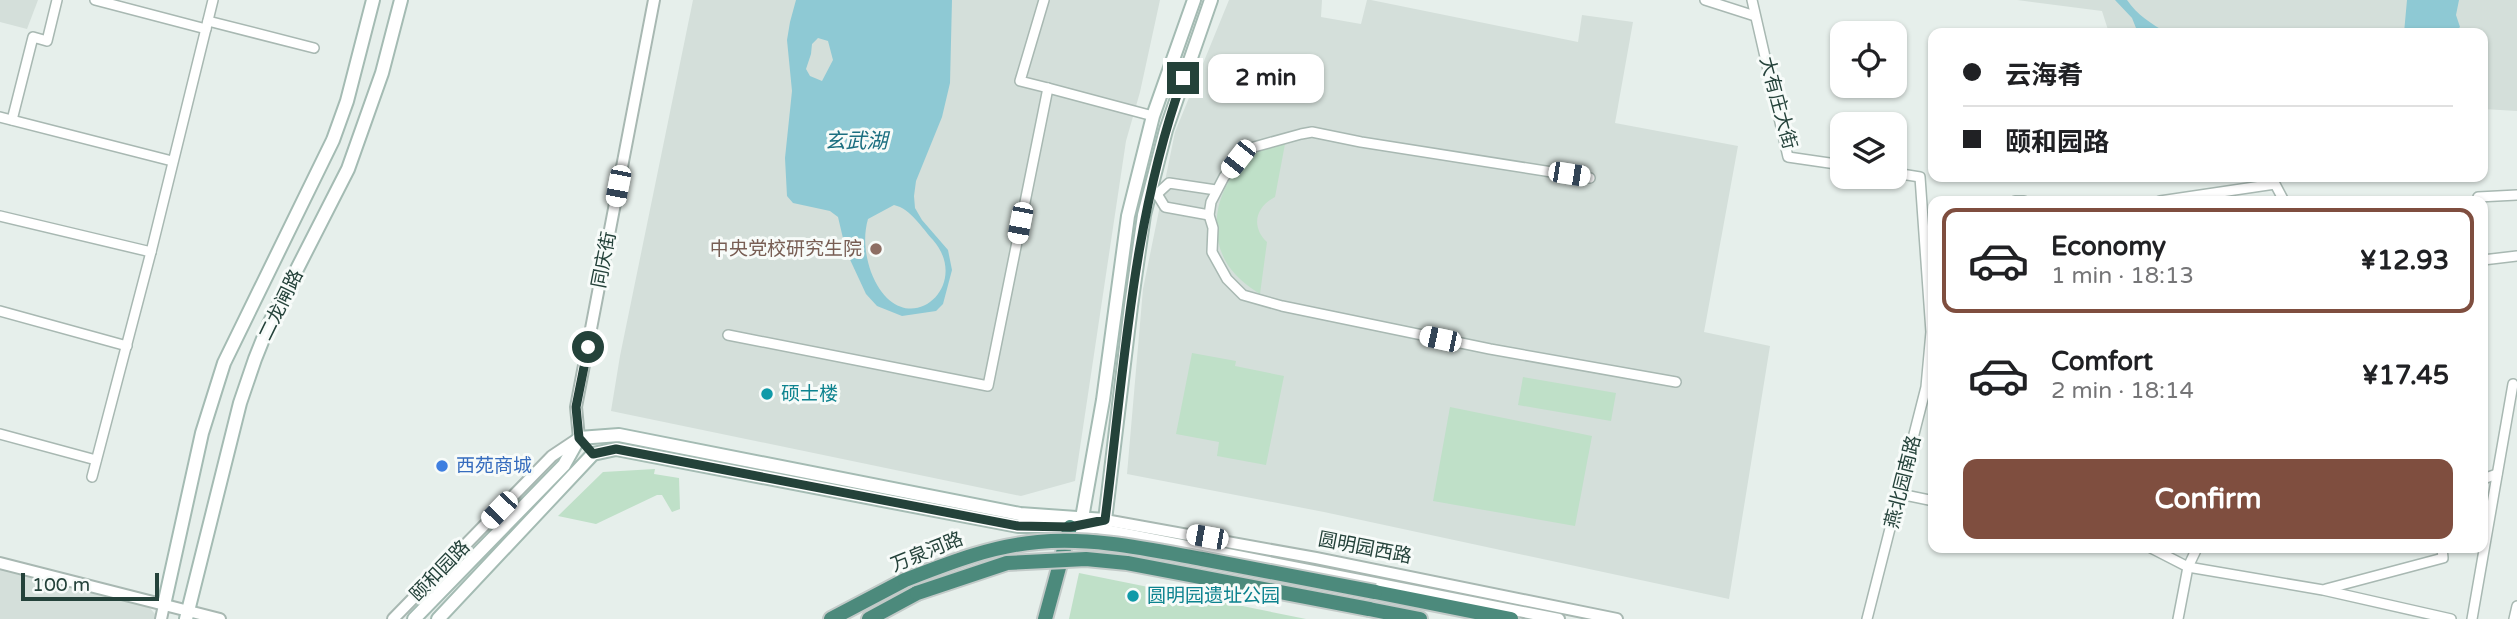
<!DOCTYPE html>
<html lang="en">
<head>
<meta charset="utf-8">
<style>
  body { margin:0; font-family:"Varela Round","Noto Sans SC",sans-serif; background:#f2f2f2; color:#202124; height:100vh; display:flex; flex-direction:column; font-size:26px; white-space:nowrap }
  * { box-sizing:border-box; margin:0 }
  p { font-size:23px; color:#757577 }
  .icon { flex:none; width:38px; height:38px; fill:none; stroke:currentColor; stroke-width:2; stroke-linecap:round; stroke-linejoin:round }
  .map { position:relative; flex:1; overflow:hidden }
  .drawer { position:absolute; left:1928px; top:196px; width:560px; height:357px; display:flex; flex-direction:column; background:#fff; border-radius:14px; box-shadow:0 2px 5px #0004 }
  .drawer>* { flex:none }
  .top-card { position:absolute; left:1928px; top:28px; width:560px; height:154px; border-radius:14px; box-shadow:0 2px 5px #0004; display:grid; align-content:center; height:154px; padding:0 35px; background:#fff }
  .fabs { position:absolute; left:1830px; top:21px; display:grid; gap:14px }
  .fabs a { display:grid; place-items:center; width:77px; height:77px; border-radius:14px; background:#fff; box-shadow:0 2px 5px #0004; font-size:35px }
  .scale { position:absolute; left:21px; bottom:18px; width:138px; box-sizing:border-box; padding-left:7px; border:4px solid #24423a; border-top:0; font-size:19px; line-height:24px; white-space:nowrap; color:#24423a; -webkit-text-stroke:5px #f7fbf9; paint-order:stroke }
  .end { position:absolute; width:32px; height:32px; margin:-16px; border:9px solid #24423a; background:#fff; box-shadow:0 0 0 4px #fff }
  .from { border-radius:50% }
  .bubble { position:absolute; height:49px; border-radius:14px; background:#fff; box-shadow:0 2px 5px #0004; font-size:23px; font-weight:700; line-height:49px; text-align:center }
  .car { position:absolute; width:21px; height:42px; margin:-21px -10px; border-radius:9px; box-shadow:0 0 5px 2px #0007; background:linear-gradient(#fff 24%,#345 0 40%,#fff 0 76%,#345 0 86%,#fff 0) }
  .top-card b { display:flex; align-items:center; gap:24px; height:66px; font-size:26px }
  .top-card b+b { border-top:2px solid #e0e0e0 }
  .top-card i { width:18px; height:18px; background:#202124 }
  ul { padding:12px 0 0; list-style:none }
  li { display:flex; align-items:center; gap:21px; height:105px; margin:0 14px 10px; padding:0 21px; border:4px solid transparent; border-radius:14px }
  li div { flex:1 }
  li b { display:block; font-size:26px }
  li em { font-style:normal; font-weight:700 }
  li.current { border-color:#7f4e3f }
  li>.icon { width:63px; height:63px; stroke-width:1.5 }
  .primary-button { display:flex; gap:14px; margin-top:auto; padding:14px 35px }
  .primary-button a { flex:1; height:80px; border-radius:14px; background:#7f4e3f; color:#fff; font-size:28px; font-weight:700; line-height:80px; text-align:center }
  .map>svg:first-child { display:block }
  .built { fill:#d4dfda }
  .green { fill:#bfe0c8 }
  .water { fill:#8ec9d4; fill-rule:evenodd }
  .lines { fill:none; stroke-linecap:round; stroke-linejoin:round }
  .minor-casing { stroke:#a8b8b2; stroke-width:12 }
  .tertiary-casing { stroke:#a8b8b2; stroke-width:14 }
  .secondary-casing { stroke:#a4bbb3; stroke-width:16 }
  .trunk-casing { stroke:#c2cac8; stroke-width:18 }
  .minor { stroke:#fff; stroke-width:9 }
  .tertiary { stroke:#fff; stroke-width:10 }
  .secondary { stroke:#fff; stroke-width:12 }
  .trunk { stroke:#4c8a7c; stroke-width:14 }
  .trunk-bridge-casing { stroke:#c2cac8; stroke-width:18; stroke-linecap:butt }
  .trunk-bridge { stroke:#4c8a7c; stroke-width:14 }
  .route { stroke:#24423a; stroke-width:9 }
  .education-dot { fill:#8d6e63; stroke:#f7fbf9; stroke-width:2.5 }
  .culture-dot { fill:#0f9aa8; stroke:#f7fbf9; stroke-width:2.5 }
  .shop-dot { fill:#3f7fe0; stroke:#f7fbf9; stroke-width:2.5 }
  .labels { text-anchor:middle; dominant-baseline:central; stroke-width:6; stroke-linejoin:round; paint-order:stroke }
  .street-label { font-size:19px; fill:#24423a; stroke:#f7fbf9 }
  .education-label { font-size:19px; fill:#785e54; stroke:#f7fbf9; text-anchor:end }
  .culture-label { font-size:19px; fill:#0d838f; stroke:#f7fbf9; text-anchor:start }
  .shop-label { font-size:19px; fill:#366cbe; stroke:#f7fbf9; text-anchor:start }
  .water-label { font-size:21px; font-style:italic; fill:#1c6f80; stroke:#f7fbf9 }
</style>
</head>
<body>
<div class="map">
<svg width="2517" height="619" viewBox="0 0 2517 619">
  <rect width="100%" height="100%" fill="#e6efeb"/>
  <g class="built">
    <polygon points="0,0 38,0 27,29 0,22"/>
    <polygon points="693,0 1160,0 1140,92 1126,141 1075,481 1021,496 611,411 620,356"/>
    <polygon points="1229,0 1322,0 1321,17 1361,24 1367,0 1371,0 1578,42 1582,15 1633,22 1615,123 1738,146 1704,332 1770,346 1729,599 1324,512 1127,474 1143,289 1175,132"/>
    <polygon points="2017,0 2517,0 2517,111 2483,109 2483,33 2109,33 2102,11"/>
    <polygon points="0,569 149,607 155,614 154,619 0,619"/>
  </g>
  <g class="green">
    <path d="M1285 144 1275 197C1255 207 1251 227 1267 242L1260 294C1247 286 1232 274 1225 260 1204 221 1224 167 1264 149 1270 147 1278 145 1285 144Z"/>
    <polygon points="1192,353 1236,361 1235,366 1284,376 1266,465 1217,456 1219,442 1176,434"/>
    <polygon points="1523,377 1616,393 1611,421 1518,405"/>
    <polygon points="1450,407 1592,436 1575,526 1433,501"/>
    <polygon points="655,469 654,474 679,478 680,509 672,512 662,495 657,495 596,524 558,516 603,472"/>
    <polygon points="1079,573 1306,619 1069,619"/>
  </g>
  <g class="water">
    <path d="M796 0H952L950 83 942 117 916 181 914 196 915 208 922 220 948 250 952 270 943 304 936 311 902 316 877 306 866 294 846 251 838 217 830 211 793 203 787 196 785 158 792 91 787 40 790 22ZM818 38 828 41 833 60 822 81 810 76 806 69 811 54 812 44ZM894 205C911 209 921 227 933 240 975 288 901 349 871 272 865 255 863 236 868 219Z"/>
    <path d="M2115 0H2127C2137 15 2152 24 2167 33H2138L2132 18Z"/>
    <polygon points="2407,0 2459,0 2456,15 2460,27 2454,33 2404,33"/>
  </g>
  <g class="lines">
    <defs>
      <g id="minor">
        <polyline points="95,0 206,29"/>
        <polyline points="1044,0 1020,81 1048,88"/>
        <polyline points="1705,0 1755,16"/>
        <polyline points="1752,0 1788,157 1843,165"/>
        <polyline points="208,21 314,48"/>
        <polyline points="0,117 172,161"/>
        <polyline points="12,120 33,37 47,41 57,0"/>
        <polyline points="1590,178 1361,142 1312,132 1301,134 1254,147 1238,159 1224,177 1211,202 1209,215 1213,228 1212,252 1227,279 1243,295 1282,306 1490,349 1676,382"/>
        <polyline points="1149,193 1157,194 1165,207 1209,215"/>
        <polyline points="1157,194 1169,183 1216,190"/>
        <polyline points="2478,197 2517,195"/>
        <polyline points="2015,201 2024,201"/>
        <polyline points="2160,201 2275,184 2284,201"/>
        <polyline points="0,216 151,252"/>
        <polyline points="2483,260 2517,256"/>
        <polyline points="0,311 127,346"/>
        <polyline points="728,335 988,386 1048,88 1153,116"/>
        <polyline points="0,434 96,460"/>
        <polyline points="92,477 151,252 213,0"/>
        <polyline points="2483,479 2497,474"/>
        <polyline points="1900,494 1934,501"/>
        <polyline points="2151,548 2188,567 2323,590 2451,619"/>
        <polyline points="2326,589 2443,558 2442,548"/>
        <polyline points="1867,619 1926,387 1931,332 1920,177 1895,173"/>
        <polyline points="2178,619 2188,567 2197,548"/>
        <polyline points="2472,619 2513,384"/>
        <polyline points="2514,619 2517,606"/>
      </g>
      <g id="tertiary">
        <polyline points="579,438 576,407 654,0"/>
        <polyline points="1105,520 1316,558 1617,619"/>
        <polyline points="1072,528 1095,528 1559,619"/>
        <polyline points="0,563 220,619"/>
        <polyline points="161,619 164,605"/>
        <polyline points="393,619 552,456 579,438"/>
      </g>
      <g id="secondary">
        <polyline points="1082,518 1103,400 1128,216 1153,116 1194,0"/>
        <polyline points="1105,520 1131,306 1144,215 1166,130 1211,0"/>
        <polyline points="164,605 202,433 224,363 333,140 347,101 373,0"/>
        <polyline points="186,619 240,403 255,359 269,324 348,169 382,73 401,0"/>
        <polyline points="414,619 564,465 579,438 619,435 1020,514 1105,520"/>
        <polyline points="438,619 593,454 616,449 1018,526 1078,526"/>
      </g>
      <g id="trunk">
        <polyline points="1375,592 1511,619"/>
        <polyline points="1369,609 1420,619"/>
        <polyline points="831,619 905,580"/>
        <polyline points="869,619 917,593"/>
        <polyline points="1045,619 1070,527"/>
      </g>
    </defs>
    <use href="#minor" class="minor-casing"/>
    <use href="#tertiary" class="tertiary-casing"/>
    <use href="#secondary" class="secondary-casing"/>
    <use href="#trunk" class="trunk-casing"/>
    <use href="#minor" class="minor"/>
    <use href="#tertiary" class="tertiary"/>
    <use href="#secondary" class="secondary"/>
    <use href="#trunk" class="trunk"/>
    <defs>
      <g id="trunk-bridge">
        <path d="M905 580C949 563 991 546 1038 542 1093 537 1147 549 1202 559 1259 570 1317 581 1375 592"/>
        <polyline points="917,593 1007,563 1086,559 1127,563 1369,609"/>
      </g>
    </defs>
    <use href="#trunk-bridge" class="trunk-bridge-casing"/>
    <use href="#trunk-bridge" class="trunk-bridge"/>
  </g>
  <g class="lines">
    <path class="route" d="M588 347 576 407 579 438 593 454 616 449 1018 526 1070 527 1105 520C1124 371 1132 220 1183 78"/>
  </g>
  <circle class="education-dot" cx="876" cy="249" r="7"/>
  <g class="culture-dot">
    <circle cx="767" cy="394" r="7"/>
    <circle cx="1133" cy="596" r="7"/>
  </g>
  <circle class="shop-dot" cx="442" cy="466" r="7"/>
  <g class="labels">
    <g class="street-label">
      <text transform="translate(1778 103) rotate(75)">大有庄大街</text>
      <text transform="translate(604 260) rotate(-79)">同庆街</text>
      <text transform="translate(281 305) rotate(-64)">二龙闸路</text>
      <text transform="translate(1903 482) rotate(-76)">燕北园南路</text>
      <text transform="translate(1365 548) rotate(11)">圆明园西路</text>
      <text transform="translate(927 552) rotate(-22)">万泉河路</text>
      <text transform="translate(440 571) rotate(-46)">颐和园路</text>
    </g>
    <g class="education-label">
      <text x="862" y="249">中央党校研究生院</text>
    </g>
    <g class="culture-label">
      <text x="781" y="394">硕士楼</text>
      <text x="1147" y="596">圆明园遗址公园</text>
    </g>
    <g class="shop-label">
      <text x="456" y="466">西苑商城</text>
    </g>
    <g class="water-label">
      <text x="856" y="141">玄武湖</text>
    </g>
  </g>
</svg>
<div class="fabs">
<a><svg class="icon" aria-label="locate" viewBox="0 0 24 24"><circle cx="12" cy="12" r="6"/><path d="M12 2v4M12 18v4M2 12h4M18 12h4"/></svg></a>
<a><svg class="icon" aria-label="layers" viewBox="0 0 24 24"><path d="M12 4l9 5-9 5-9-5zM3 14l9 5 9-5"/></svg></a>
</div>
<div class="scale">100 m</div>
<i class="end from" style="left:588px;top:347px"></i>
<i class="end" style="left:1183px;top:78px"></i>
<div class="bubble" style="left:1208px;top:54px;width:116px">2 min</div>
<i class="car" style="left:1238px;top:159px;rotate:218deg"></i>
<i class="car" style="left:1569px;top:174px;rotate:99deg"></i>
<i class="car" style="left:618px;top:186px;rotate:191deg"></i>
<i class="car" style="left:1020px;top:223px;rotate:191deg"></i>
<i class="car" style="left:1440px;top:339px;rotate:282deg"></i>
<i class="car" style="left:499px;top:510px;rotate:224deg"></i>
<i class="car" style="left:1207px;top:537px;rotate:280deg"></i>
<div class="top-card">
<b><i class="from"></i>云海肴</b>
<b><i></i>颐和园路</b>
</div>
<section class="drawer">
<ul>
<li class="current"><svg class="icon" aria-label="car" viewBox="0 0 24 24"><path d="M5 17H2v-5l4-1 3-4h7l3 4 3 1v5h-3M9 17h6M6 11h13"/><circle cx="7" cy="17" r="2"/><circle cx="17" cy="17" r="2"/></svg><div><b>Economy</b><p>1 min · 18:13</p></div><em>¥12.93</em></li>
<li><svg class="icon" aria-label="car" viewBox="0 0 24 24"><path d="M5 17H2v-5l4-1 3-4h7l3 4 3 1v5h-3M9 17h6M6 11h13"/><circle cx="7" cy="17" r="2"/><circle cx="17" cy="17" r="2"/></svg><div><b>Comfort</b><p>2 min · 18:14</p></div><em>¥17.45</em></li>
</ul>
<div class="primary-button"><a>Confirm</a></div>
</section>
</div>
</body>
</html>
